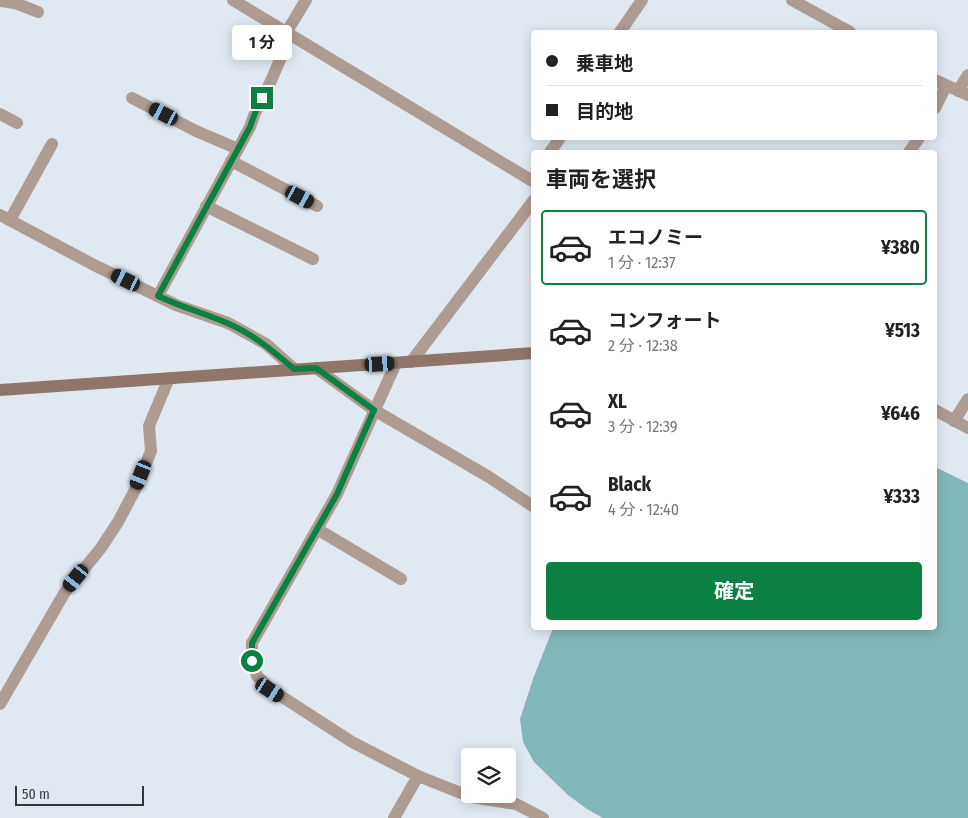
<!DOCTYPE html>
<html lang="ja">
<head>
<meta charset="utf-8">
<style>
  body { margin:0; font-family:"Fira Sans Condensed","Noto Sans JP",sans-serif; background:#f6f6f6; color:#222; height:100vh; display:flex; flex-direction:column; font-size:19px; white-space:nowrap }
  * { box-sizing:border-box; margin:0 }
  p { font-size:16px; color:#767676 }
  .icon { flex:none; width:28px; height:28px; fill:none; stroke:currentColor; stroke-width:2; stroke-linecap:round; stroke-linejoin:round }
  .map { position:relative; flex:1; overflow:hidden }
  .details { position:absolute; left:531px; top:150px; width:406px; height:480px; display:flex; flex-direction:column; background:#fff; border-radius:5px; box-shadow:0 2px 12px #0003 }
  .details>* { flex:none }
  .guide { position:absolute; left:531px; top:30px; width:406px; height:110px; border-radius:5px; box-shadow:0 2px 12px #0003; display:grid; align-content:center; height:110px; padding:0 15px; background:#fff }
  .controls { position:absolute; left:461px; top:748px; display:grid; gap:10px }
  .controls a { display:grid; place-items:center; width:55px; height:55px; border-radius:5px; background:#fff; box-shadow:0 2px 12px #0003; font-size:25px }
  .scale { position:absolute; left:15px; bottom:12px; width:129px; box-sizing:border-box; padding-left:5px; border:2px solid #33373a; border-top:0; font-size:14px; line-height:18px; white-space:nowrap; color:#33373a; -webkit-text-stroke:4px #e0e9f2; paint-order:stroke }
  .end { position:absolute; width:22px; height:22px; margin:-11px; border:6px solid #0b8043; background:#fff; box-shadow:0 0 0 2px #fff }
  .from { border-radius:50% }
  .bubble { position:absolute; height:35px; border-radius:5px; background:#fff; box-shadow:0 2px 12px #0003; font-size:16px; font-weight:700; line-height:35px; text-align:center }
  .car { position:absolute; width:15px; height:30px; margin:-15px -8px; border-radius:6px; box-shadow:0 0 4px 1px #0007; background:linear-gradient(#222 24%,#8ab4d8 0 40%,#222 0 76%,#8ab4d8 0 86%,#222 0) }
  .guide b { display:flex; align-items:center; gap:18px; height:48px; font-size:19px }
  .guide b+b { border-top:1px solid #e0e0e0 }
  .guide i { width:12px; height:12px; background:#222 }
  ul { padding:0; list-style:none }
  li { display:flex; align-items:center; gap:15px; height:75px; margin:0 10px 8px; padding:0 5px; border:2px solid transparent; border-radius:5px }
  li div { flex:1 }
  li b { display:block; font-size:19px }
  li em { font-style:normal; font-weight:700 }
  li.on { border-color:#0b8043 }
  li>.icon { width:45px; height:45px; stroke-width:1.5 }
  h2 { padding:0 15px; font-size:22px; line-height:60px }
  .action { display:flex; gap:10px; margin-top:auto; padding:10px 15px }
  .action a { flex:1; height:58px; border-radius:5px; background:#0b8043; color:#fff; font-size:20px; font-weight:700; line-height:58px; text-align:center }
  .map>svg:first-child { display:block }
  .water { fill:#81b7b8 }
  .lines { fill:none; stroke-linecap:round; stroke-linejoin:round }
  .street { stroke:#ae9b92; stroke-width:12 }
  .secondary { stroke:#90756a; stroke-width:12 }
  .route { stroke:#0b8043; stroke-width:6 }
</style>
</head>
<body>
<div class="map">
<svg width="968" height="818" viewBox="0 0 968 818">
  <rect width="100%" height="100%" fill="#e0e9f2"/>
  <polygon class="water" points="935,467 968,483 968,818 603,818 587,809 568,795 534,762 523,742 520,719 533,679 553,628 935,628"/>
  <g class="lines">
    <g class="street">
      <polyline points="233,0 534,182"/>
      <polyline points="792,0 850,32"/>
      <polyline points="0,1 15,3 38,12"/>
      <polyline points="620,32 642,0"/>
      <polyline points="935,80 968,95"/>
      <polyline points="958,91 968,75"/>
      <polyline points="132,98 196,131 238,149"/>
      <polyline points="935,108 946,86"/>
      <polyline points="0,114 17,123"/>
      <polyline points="550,152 560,138"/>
      <polyline points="909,152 919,138"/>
      <polyline points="231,161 317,206"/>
      <polyline points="206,206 313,259"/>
      <polyline points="0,215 94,265 176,305 228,323 266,344 294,369"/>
      <polyline points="10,220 52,144"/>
      <polyline points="158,296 250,127 255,113 270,83 282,55 286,33 306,0"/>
      <polyline points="411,362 534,200"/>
      <polyline points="396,363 337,494 252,643 252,661 257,676 270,689 352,742 418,776 471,797 516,804 543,818"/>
      <polyline points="316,368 374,410 489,477 534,507"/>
      <polyline points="935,410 968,428"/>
      <polyline points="954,421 968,399"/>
      <polyline points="317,529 401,579"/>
      <polyline points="0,704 65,592 101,548 118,522 136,488 151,451 149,426 169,378"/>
      <polyline points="394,818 418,776"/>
    </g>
    <polyline class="secondary" points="0,390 534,353"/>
  </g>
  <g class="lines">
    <path class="route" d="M252 661V643L337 494 374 410 316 368 294 369C273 351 253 334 227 323 204 313 181 307 158 296L250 127 255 113 262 98"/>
  </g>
</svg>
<div class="controls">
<a><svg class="icon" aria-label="layers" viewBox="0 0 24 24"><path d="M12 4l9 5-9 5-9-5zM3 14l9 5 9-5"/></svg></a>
</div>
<div class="scale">50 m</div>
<i class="end from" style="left:252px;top:661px"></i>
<i class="end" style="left:262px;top:98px"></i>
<div class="bubble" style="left:232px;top:25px;width:60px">1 分</div>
<i class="car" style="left:164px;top:114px;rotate:297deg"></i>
<i class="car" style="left:300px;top:197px;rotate:118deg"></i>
<i class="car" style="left:126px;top:280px;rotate:296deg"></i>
<i class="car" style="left:380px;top:364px;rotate:87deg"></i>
<i class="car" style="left:141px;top:475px;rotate:202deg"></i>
<i class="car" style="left:76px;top:578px;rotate:219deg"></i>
<i class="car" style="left:270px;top:690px;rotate:123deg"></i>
<div class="guide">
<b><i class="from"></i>乗車地</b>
<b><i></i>目的地</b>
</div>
<section class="details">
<h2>車両を選択</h2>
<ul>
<li class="on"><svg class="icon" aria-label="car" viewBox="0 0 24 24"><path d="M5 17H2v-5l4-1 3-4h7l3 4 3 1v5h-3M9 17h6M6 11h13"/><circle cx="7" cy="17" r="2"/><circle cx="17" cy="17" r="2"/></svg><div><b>エコノミー</b><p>1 分 · 12:37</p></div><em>¥380</em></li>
<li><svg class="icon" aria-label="car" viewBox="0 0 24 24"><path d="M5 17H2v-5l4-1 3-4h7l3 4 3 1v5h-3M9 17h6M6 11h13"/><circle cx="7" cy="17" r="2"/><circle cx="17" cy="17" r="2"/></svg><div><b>コンフォート</b><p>2 分 · 12:38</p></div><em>¥513</em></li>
<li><svg class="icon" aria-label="car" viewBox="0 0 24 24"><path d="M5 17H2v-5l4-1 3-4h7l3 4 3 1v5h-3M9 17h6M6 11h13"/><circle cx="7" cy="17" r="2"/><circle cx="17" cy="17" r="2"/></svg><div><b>XL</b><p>3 分 · 12:39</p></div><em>¥646</em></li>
<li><svg class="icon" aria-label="car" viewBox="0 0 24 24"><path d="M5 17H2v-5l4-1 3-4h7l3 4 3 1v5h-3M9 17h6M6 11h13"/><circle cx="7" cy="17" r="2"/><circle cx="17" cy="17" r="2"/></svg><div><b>Black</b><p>4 分 · 12:40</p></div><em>¥333</em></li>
</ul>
<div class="action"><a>確定</a></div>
</section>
</div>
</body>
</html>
